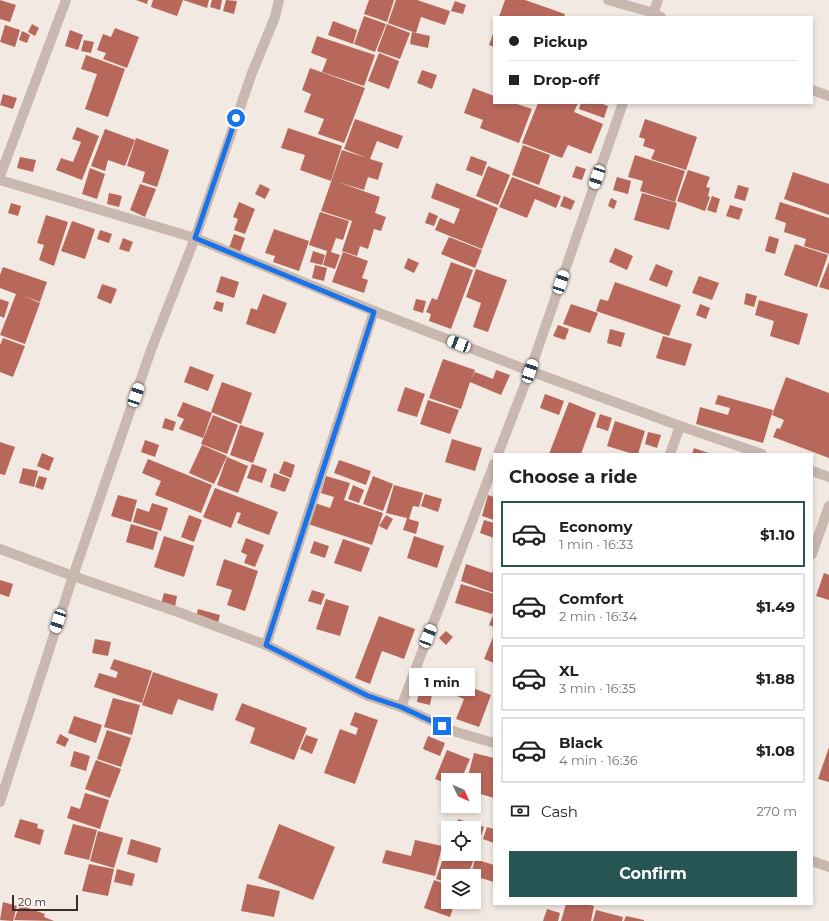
<!DOCTYPE html>
<html lang="en">
<head>
<meta charset="utf-8">
<style>
  body { margin:0; font-family:Montserrat,sans-serif; background:#f2f2f2; color:#222; height:100vh; display:flex; flex-direction:column; font-size:15px; white-space:nowrap }
  * { box-sizing:border-box; margin:0 }
  p { font-size:13px; color:#767676 }
  .icon { flex:none; width:22px; height:22px; fill:none; stroke:currentColor; stroke-width:2; stroke-linecap:round; stroke-linejoin:round }
  .map { position:relative; flex:1; overflow:hidden }
  .panel { position:absolute; left:493px; top:453px; width:320px; height:452px; display:flex; flex-direction:column; background:#fff; border-radius:0px; box-shadow:0 2px 6px #0003 }
  .panel>* { flex:none }
  .hud { position:absolute; left:493px; top:16px; width:320px; height:88px; border-radius:0px; box-shadow:0 2px 6px #0003; display:grid; align-content:center; height:88px; padding:0 16px; background:#fff }
  .needle { width:26px; rotate:134deg }
  .buttons { position:absolute; left:441px; top:773px; display:grid; gap:8px }
  .buttons a { display:grid; place-items:center; width:40px; height:40px; border-radius:0px; background:#fff; box-shadow:0 2px 6px #0003; font-size:20px }
  .scale { position:absolute; left:12px; bottom:10px; width:66px; box-sizing:border-box; padding-left:4px; border:2px solid #382f2c; border-top:0; font-size:11px; line-height:14px; white-space:nowrap; color:#382f2c; -webkit-text-stroke:3px #f9f3ef; paint-order:stroke }
  .end { position:absolute; width:18px; height:18px; margin:-9px; border:5px solid #1a73e8; background:#fff; box-shadow:0 0 0 2px #fff }
  .from { border-radius:50% }
  .bubble { position:absolute; height:28px; border-radius:0px; background:#fff; box-shadow:0 2px 6px #0003; font-size:13px; font-weight:700; line-height:28px; text-align:center }
  .car { position:absolute; width:12px; height:24px; margin:-12px -6px; border-radius:5px; box-shadow:0 0 3px 1px #0007; background:linear-gradient(#fff 24%,#345 0 40%,#fff 0 76%,#345 0 86%,#fff 0) }
  .hud b { display:flex; align-items:center; gap:14px; height:38px; font-size:15px }
  .hud b+b { border-top:1px solid #e0e0e0 }
  .hud i { width:10px; height:10px; background:#222 }
  ul { padding:0; list-style:none }
  li { display:flex; align-items:center; gap:12px; height:66px; margin:0 8px 6px; padding:0 8px; border:2px solid #e0e0e0; border-radius:0px }
  li div { flex:1 }
  li b { display:block; font-size:15px }
  li em { font-style:normal; font-weight:700 }
  li.current { border-color:#265554 }
  li>.icon { width:36px; height:36px; stroke-width:1.5 }
  h2 { padding:0 16px; font-size:18px; line-height:48px }
  .pay { display:flex; align-items:center; gap:10px; height:44px; padding:0 16px; font-size:15px }
  .pay p { margin-inline-start:auto }
  .cta { display:flex; gap:8px; margin-top:auto; padding:8px 16px }
  .cta a { flex:1; height:46px; border-radius:0px; background:#265554; color:#fff; font-size:16px; font-weight:700; line-height:46px; text-align:center }
  .map>svg:first-child { display:block }
  .building { fill:#b8685a }
  .lines { fill:none; stroke-linecap:round; stroke-linejoin:round }
  .street { stroke:#c8b8af; stroke-width:10 }
  .route { stroke:#1a73e8; stroke-width:5 }
</style>
</head>
<body>
<div class="map">
<svg width="829" height="921" viewBox="0 0 829 921">
  <rect width="100%" height="100%" fill="#f1e9e2"/>
  <g class="building">
    <polygon points="0,0 16,5 10,22 0,19"/>
    <polygon points="136,0 148,0 147,4"/>
    <polygon points="153,0 209,0 207,8 183,0 177,16 151,7"/>
    <polygon points="212,0 222,0 220,10 210,7"/>
    <polygon points="226,0 237,1 234,14 223,11"/>
    <polygon points="369,0 394,0 387,22 364,14"/>
    <polygon points="396,0 417,0 450,11 445,25 421,17 416,33 388,23"/>
    <polygon points="505,0 525,0 565,14 564,17 499,17"/>
    <polygon points="455,1 466,5 463,14 451,11"/>
    <polygon points="364,16 386,24 375,52 354,44"/>
    <polygon points="333,21 357,30 353,44 328,35"/>
    <polygon points="32,24 39,28 35,36 28,32"/>
    <polygon points="387,24 410,33 400,59 377,51"/>
    <polygon points="5,25 20,30 15,47 0,42"/>
    <polygon points="115,28 139,37 127,68 103,59 106,53 97,50 103,34 111,37"/>
    <polygon points="70,30 83,35 78,50 65,46"/>
    <polygon points="22,31 30,35 27,43 19,40"/>
    <polygon points="494,31 494,47 489,45"/>
    <polygon points="412,32 430,36 428,48 410,44"/>
    <polygon points="317,36 375,55 364,86 322,72 327,59 311,53"/>
    <polygon points="84,40 94,42 91,53 81,51"/>
    <polygon points="379,53 399,61 389,89 368,81"/>
    <polygon points="86,55 125,69 108,117 85,109 97,74 81,69"/>
    <polygon points="310,68 365,88 344,143 318,134 324,119 304,112 311,94 302,90"/>
    <polygon points="422,70 437,75 432,89 417,83"/>
    <polygon points="473,88 494,96 494,103 514,103 532,109 519,143 480,128 483,120 464,113"/>
    <polygon points="3,94 17,98 13,109 0,105"/>
    <polygon points="538,103 578,103 574,112 603,124 591,154 568,145 562,158 522,143"/>
    <polygon points="581,103 600,103 608,106 604,118 579,109"/>
    <polygon points="355,119 403,136 398,149 377,141 370,159 383,163 378,180 368,177 364,190 338,182 380,197 375,213 386,217 381,231 374,229 368,249 360,246 357,256 342,251 352,221 321,211 342,150 367,158 344,149"/>
    <polygon points="645,119 697,137 686,170 651,159 655,150 643,146 645,139 639,137"/>
    <polygon points="77,127 99,136 82,180 56,170 61,158 73,162 81,142 72,139"/>
    <polygon points="288,128 342,146 331,181 300,170 305,155 281,148"/>
    <polygon points="105,129 135,140 125,166 108,160 105,171 91,166"/>
    <polygon points="136,138 169,150 157,187 142,182 145,172 127,166"/>
    <polygon points="523,145 550,155 539,185 512,175"/>
    <polygon points="635,155 685,171 675,202 640,191 643,181 628,177"/>
    <polygon points="471,156 487,162 482,176 466,170"/>
    <polygon points="20,157 36,160 33,172 17,168"/>
    <polygon points="488,166 510,175 498,205 476,196"/>
    <polygon points="576,166 586,169 582,180 572,177"/>
    <polygon points="90,168 105,174 97,199 82,194"/>
    <polygon points="688,170 710,177 706,187 710,188 708,196 710,197 705,211 677,201"/>
    <polygon points="793,172 829,184 829,215 784,199"/>
    <polygon points="512,177 561,196 556,208 535,199 527,218 499,207"/>
    <polygon points="617,177 631,181 628,194 613,190"/>
    <polygon points="436,183 498,208 482,249 435,230 440,218 454,224 460,209 431,198"/>
    <polygon points="140,184 156,189 145,217 130,210"/>
    <polygon points="260,184 270,189 265,199 255,194"/>
    <polygon points="738,185 749,188 745,201 734,198"/>
    <polygon points="109,193 122,196 119,207 107,204"/>
    <polygon points="642,193 677,203 669,230 634,220"/>
    <polygon points="564,196 575,201 571,210 560,206"/>
    <polygon points="712,196 720,199 716,213 707,210"/>
    <polygon points="611,198 617,201 614,209 608,206"/>
    <polygon points="239,202 255,209 245,234 234,230 238,219 233,217"/>
    <polygon points="780,202 829,218 829,254 804,246 806,239 784,232 786,223 775,219"/>
    <polygon points="11,203 21,206 18,216 8,213"/>
    <polygon points="730,205 743,209 739,220 726,216"/>
    <polygon points="320,212 349,221 343,240 336,238 331,252 340,255 335,269 323,265 327,251 309,245"/>
    <polygon points="429,212 438,216 434,226 425,223"/>
    <polygon points="46,215 68,222 54,266 39,260 44,245 37,243"/>
    <polygon points="72,221 95,229 85,259 61,251"/>
    <polygon points="274,229 309,241 299,271 273,262 275,256 265,253"/>
    <polygon points="100,230 112,234 109,243 97,239"/>
    <polygon points="234,234 245,238 240,252 229,248"/>
    <polygon points="769,236 779,239 775,254 765,251"/>
    <polygon points="449,237 482,250 475,268 441,254"/>
    <polygon points="123,238 133,242 129,252 119,249"/>
    <polygon points="795,244 828,255 817,287 784,275"/>
    <polygon points="615,248 633,256 627,270 609,262"/>
    <polygon points="313,251 325,255 322,265 310,262"/>
    <polygon points="343,252 368,261 362,278 368,280 364,293 332,282"/>
    <polygon points="408,258 419,263 414,273 404,268"/>
    <polygon points="451,262 473,270 451,329 429,321 431,314 426,312 432,298 437,300"/>
    <polygon points="829,262 829,290 819,287"/>
    <polygon points="656,264 673,271 667,287 649,280"/>
    <polygon points="315,265 327,268 324,281 312,278"/>
    <polygon points="3,267 47,282 40,302 24,296 40,303 25,344 0,335 16,294 0,288 0,275"/>
    <polygon points="476,269 507,280 488,332 473,327 481,303 466,297"/>
    <polygon points="221,276 239,282 234,298 216,292"/>
    <polygon points="699,276 719,283 712,300 692,293"/>
    <polygon points="615,282 681,305 669,336 596,311 600,299 608,301"/>
    <polygon points="102,284 117,289 111,304 97,298"/>
    <polygon points="746,293 757,296 754,307 744,304"/>
    <polygon points="263,294 287,303 275,334 246,324 251,308 257,310"/>
    <polygon points="0,299 9,302 4,318 0,316"/>
    <polygon points="416,299 426,301 423,313 413,310"/>
    <polygon points="759,300 808,314 799,345 770,336 774,321 755,315"/>
    <polygon points="216,301 224,303 222,312 213,309"/>
    <polygon points="571,304 598,313 590,333 563,324"/>
    <polygon points="700,304 710,308 706,319 696,315"/>
    <polygon points="558,325 569,329 565,340 553,336"/>
    <polygon points="610,329 625,333 621,347 607,343"/>
    <polygon points="663,336 692,344 685,366 656,358"/>
    <polygon points="3,338 25,346 13,377 0,372 0,345"/>
    <polygon points="443,359 475,370 472,378 475,372 493,379 496,370 510,375 501,395 470,382 461,409 429,398"/>
    <polygon points="190,366 214,375 208,391 184,382"/>
    <polygon points="786,377 829,393 829,458 773,437 777,428 780,429 784,420 772,415"/>
    <polygon points="222,382 252,393 241,424 211,412"/>
    <polygon points="405,387 425,394 417,417 397,411"/>
    <polygon points="545,394 564,401 559,415 540,408"/>
    <polygon points="718,395 773,410 763,443 696,424 700,407 728,415 730,408 715,404"/>
    <polygon points="428,400 459,410 450,434 420,424"/>
    <polygon points="183,402 212,413 203,438 179,429 184,419 177,416"/>
    <polygon points="569,402 596,413 581,454 549,454"/>
    <polygon points="600,414 612,418 608,431 596,427"/>
    <polygon points="213,415 238,425 227,454 201,444"/>
    <polygon points="165,418 176,422 173,431 162,428"/>
    <polygon points="615,421 645,431 638,454 633,454 607,446"/>
    <polygon points="240,425 264,433 253,463 230,455"/>
    <polygon points="648,432 661,435 657,448 645,444"/>
    <polygon points="452,439 482,448 475,471 445,462"/>
    <polygon points="145,440 159,445 155,457 141,452"/>
    <polygon points="0,442 15,447 5,475 0,474"/>
    <polygon points="202,445 227,456 214,484 189,473"/>
    <polygon points="694,448 711,454 692,454"/>
    <polygon points="42,453 54,458 49,471 37,466"/>
    <polygon points="227,457 248,466 238,493 217,485"/>
    <polygon points="148,459 212,485 201,513 155,495 161,481 142,473"/>
    <polygon points="339,460 371,471 366,485 334,473"/>
    <polygon points="284,461 295,465 291,478 279,473"/>
    <polygon points="252,464 267,469 262,483 247,478"/>
    <polygon points="23,468 38,471 34,487 19,483"/>
    <polygon points="274,473 290,479 285,492 270,487"/>
    <polygon points="39,476 47,478 43,490 35,487"/>
    <polygon points="326,476 350,483 344,500 383,513 372,545 308,524 315,503 330,508 334,497 321,493"/>
    <polygon points="373,476 393,484 383,511 363,504"/>
    <polygon points="353,485 364,490 359,503 348,499"/>
    <polygon points="394,485 423,493 419,507 413,506 409,519 419,522 416,534 403,530 407,518 386,513"/>
    <polygon points="215,488 278,512 269,535 237,523 241,513 237,512 231,528 203,517"/>
    <polygon points="425,494 442,499 438,512 421,506"/>
    <polygon points="118,495 137,500 131,522 111,516"/>
    <polygon points="488,495 494,497 494,520 482,516"/>
    <polygon points="152,503 168,508 161,531 133,522 137,508 149,512"/>
    <polygon points="189,515 202,520 194,542 181,537"/>
    <polygon points="386,515 393,519 387,530 379,526"/>
    <polygon points="484,520 494,523 494,538 480,533"/>
    <polygon points="131,524 158,532 153,550 126,542"/>
    <polygon points="164,536 194,546 184,577 154,567"/>
    <polygon points="414,536 444,546 437,568 407,558"/>
    <polygon points="246,538 264,545 255,567 244,563 247,555 241,552"/>
    <polygon points="343,539 370,548 361,572 334,563"/>
    <polygon points="314,541 329,546 325,558 310,553"/>
    <polygon points="224,559 258,571 245,611 227,605 232,590 216,585"/>
    <polygon points="466,564 492,573 494,569 494,593 461,581"/>
    <polygon points="824,573 829,575 829,600 816,596"/>
    <polygon points="0,580 13,584 9,597 0,594"/>
    <polygon points="461,584 494,594 494,608 492,614 455,603"/>
    <polygon points="312,590 325,594 321,605 308,601"/>
    <polygon points="164,593 177,596 175,607 161,604"/>
    <polygon points="326,599 349,606 340,636 316,629"/>
    <polygon points="198,609 220,615 218,623 196,618"/>
    <polygon points="494,613 494,627 489,625"/>
    <polygon points="379,616 415,629 404,659 382,651 370,684 355,678"/>
    <polygon points="446,631 453,637 446,645 439,638"/>
    <polygon points="494,635 494,663 484,659"/>
    <polygon points="95,639 111,642 108,656 92,653"/>
    <polygon points="114,659 152,671 142,703 94,687 99,673 116,678 118,672 110,669"/>
    <polygon points="153,672 218,694 213,711 178,699 172,715 142,705"/>
    <polygon points="462,684 491,695 479,727 456,719 464,699 457,696"/>
    <polygon points="420,687 433,690 430,705 417,702"/>
    <polygon points="113,698 140,705 132,735 104,727"/>
    <polygon points="242,703 307,728 294,760 250,743 255,728 235,720"/>
    <polygon points="355,712 378,720 355,784 324,773 340,729 356,735 358,728 350,725"/>
    <polygon points="74,716 102,725 96,743 68,733"/>
    <polygon points="107,730 131,738 121,767 97,759"/>
    <polygon points="60,734 69,739 65,747 56,743"/>
    <polygon points="306,735 318,739 312,754 300,749"/>
    <polygon points="428,736 445,743 440,756 423,749"/>
    <polygon points="829,747 829,782 818,779"/>
    <polygon points="447,750 470,759 461,780 448,780 448,784 435,779"/>
    <polygon points="74,751 90,756 86,771 70,766"/>
    <polygon points="474,753 494,758 494,798 474,792 474,780 467,780"/>
    <polygon points="96,760 121,769 110,798 85,789"/>
    <polygon points="85,793 109,800 100,829 67,818 71,806 80,809"/>
    <polygon points="20,819 38,824 37,828 44,830 40,845 14,837"/>
    <polygon points="458,819 484,827 474,857 471,854 474,854 474,828 455,828"/>
    <polygon points="73,824 97,830 89,860 64,854"/>
    <polygon points="279,824 335,847 313,900 258,878"/>
    <polygon points="487,827 494,829 494,843 483,839"/>
    <polygon points="98,831 123,838 114,868 90,861"/>
    <polygon points="131,839 161,848 157,863 127,854"/>
    <polygon points="415,840 442,846 435,876 382,863 386,850 411,856"/>
    <polygon points="446,849 448,850 448,854 461,854 474,858 468,876 448,876 448,883 436,879"/>
    <polygon points="475,859 494,865 494,882 471,875"/>
    <polygon points="89,864 114,869 108,896 82,891"/>
    <polygon points="117,869 135,874 132,886 114,882"/>
    <polygon points="434,880 448,885 448,902 455,902 450,917 424,908"/>
    <polygon points="247,884 280,891 274,917 241,911"/>
    <polygon points="474,893 479,895 474,909 457,904 458,902 474,902"/>
    <polygon points="3,902 17,906 13,921 0,920"/>
    <polygon points="566,904 586,904 594,906 591,921 561,921"/>
    <polygon points="20,905 45,914 44,917 54,921 14,920"/>
    <polygon points="547,909 560,913 558,921 543,921"/>
    <polygon points="596,910 623,917 622,921 593,921"/>
    <polygon points="626,916 644,920 644,921 624,921"/>
  </g>
  <g class="lines">
    <g class="street">
      <polyline points="608,0 654,13 661,17"/>
      <polyline points="652,17 658,0"/>
      <polyline points="812,90 829,96"/>
      <polyline points="0,176 66,0"/>
      <polyline points="0,180 195,238 374,311 530,371 680,426 762,454"/>
      <polyline points="498,454 530,371 623,103"/>
      <polyline points="670,454 680,426"/>
      <polyline points="812,471 829,477"/>
      <polyline points="0,549 73,576 178,612 266,645 368,696 401,707 456,732 494,743"/>
      <polyline points="812,554 829,506"/>
      <polyline points="266,645 374,311"/>
      <polyline points="401,707 494,464"/>
      <polyline points="0,802 73,576 151,350 195,238 252,73 275,17 279,0"/>
      <polyline points="812,861 829,867"/>
    </g>
  </g>
  <g class="lines">
    <polyline class="route" points="236,118 195,238 374,312 266,645 368,696 401,707 442,726"/>
  </g>
</svg>
<div class="buttons">
<a><svg class="needle" viewBox="-14 -14 28 28"><path d="M0-13l5 13h-10z" fill="#e53935"/><path d="M0 13l5-13h-10z" fill="#767676"/></svg></a>
<a><svg class="icon" aria-label="locate" viewBox="0 0 24 24"><circle cx="12" cy="12" r="6"/><path d="M12 2v4M12 18v4M2 12h4M18 12h4"/></svg></a>
<a><svg class="icon" aria-label="layers" viewBox="0 0 24 24"><path d="M12 4l9 5-9 5-9-5zM3 14l9 5 9-5"/></svg></a>
</div>
<div class="scale">20 m</div>
<i class="end from" style="left:236px;top:118px"></i>
<i class="end" style="left:442px;top:726px"></i>
<div class="bubble" style="left:409px;top:668px;width:66px">1 min</div>
<i class="car" style="left:597px;top:177px;rotate:199deg"></i>
<i class="car" style="left:561px;top:282px;rotate:19deg"></i>
<i class="car" style="left:459px;top:344px;rotate:291deg"></i>
<i class="car" style="left:530px;top:371px;rotate:19deg"></i>
<i class="car" style="left:136px;top:395px;rotate:19deg"></i>
<i class="car" style="left:58px;top:621px;rotate:198deg"></i>
<i class="car" style="left:428px;top:636px;rotate:21deg"></i>
<div class="hud">
<b><i class="from"></i>Pickup</b>
<b><i></i>Drop-off</b>
</div>
<section class="panel">
<h2>Choose a ride</h2>
<ul>
<li class="current"><svg class="icon" aria-label="car" viewBox="0 0 24 24"><path d="M5 17H2v-5l4-1 3-4h7l3 4 3 1v5h-3M9 17h6M6 11h13"/><circle cx="7" cy="17" r="2"/><circle cx="17" cy="17" r="2"/></svg><div><b>Economy</b><p>1 min · 16:33</p></div><em>$1.10</em></li>
<li><svg class="icon" aria-label="car" viewBox="0 0 24 24"><path d="M5 17H2v-5l4-1 3-4h7l3 4 3 1v5h-3M9 17h6M6 11h13"/><circle cx="7" cy="17" r="2"/><circle cx="17" cy="17" r="2"/></svg><div><b>Comfort</b><p>2 min · 16:34</p></div><em>$1.49</em></li>
<li><svg class="icon" aria-label="car" viewBox="0 0 24 24"><path d="M5 17H2v-5l4-1 3-4h7l3 4 3 1v5h-3M9 17h6M6 11h13"/><circle cx="7" cy="17" r="2"/><circle cx="17" cy="17" r="2"/></svg><div><b>XL</b><p>3 min · 16:35</p></div><em>$1.88</em></li>
<li><svg class="icon" aria-label="car" viewBox="0 0 24 24"><path d="M5 17H2v-5l4-1 3-4h7l3 4 3 1v5h-3M9 17h6M6 11h13"/><circle cx="7" cy="17" r="2"/><circle cx="17" cy="17" r="2"/></svg><div><b>Black</b><p>4 min · 16:36</p></div><em>$1.08</em></li>
</ul>
<div class="pay"><svg class="icon" aria-label="cash" viewBox="0 0 24 24"><path d="M3 7h18v10H3z"/><circle cx="12" cy="12" r="2"/></svg>Cash<p>270 m</p></div>
<div class="cta"><a>Confirm</a></div>
</section>
</div>
</body>
</html>
